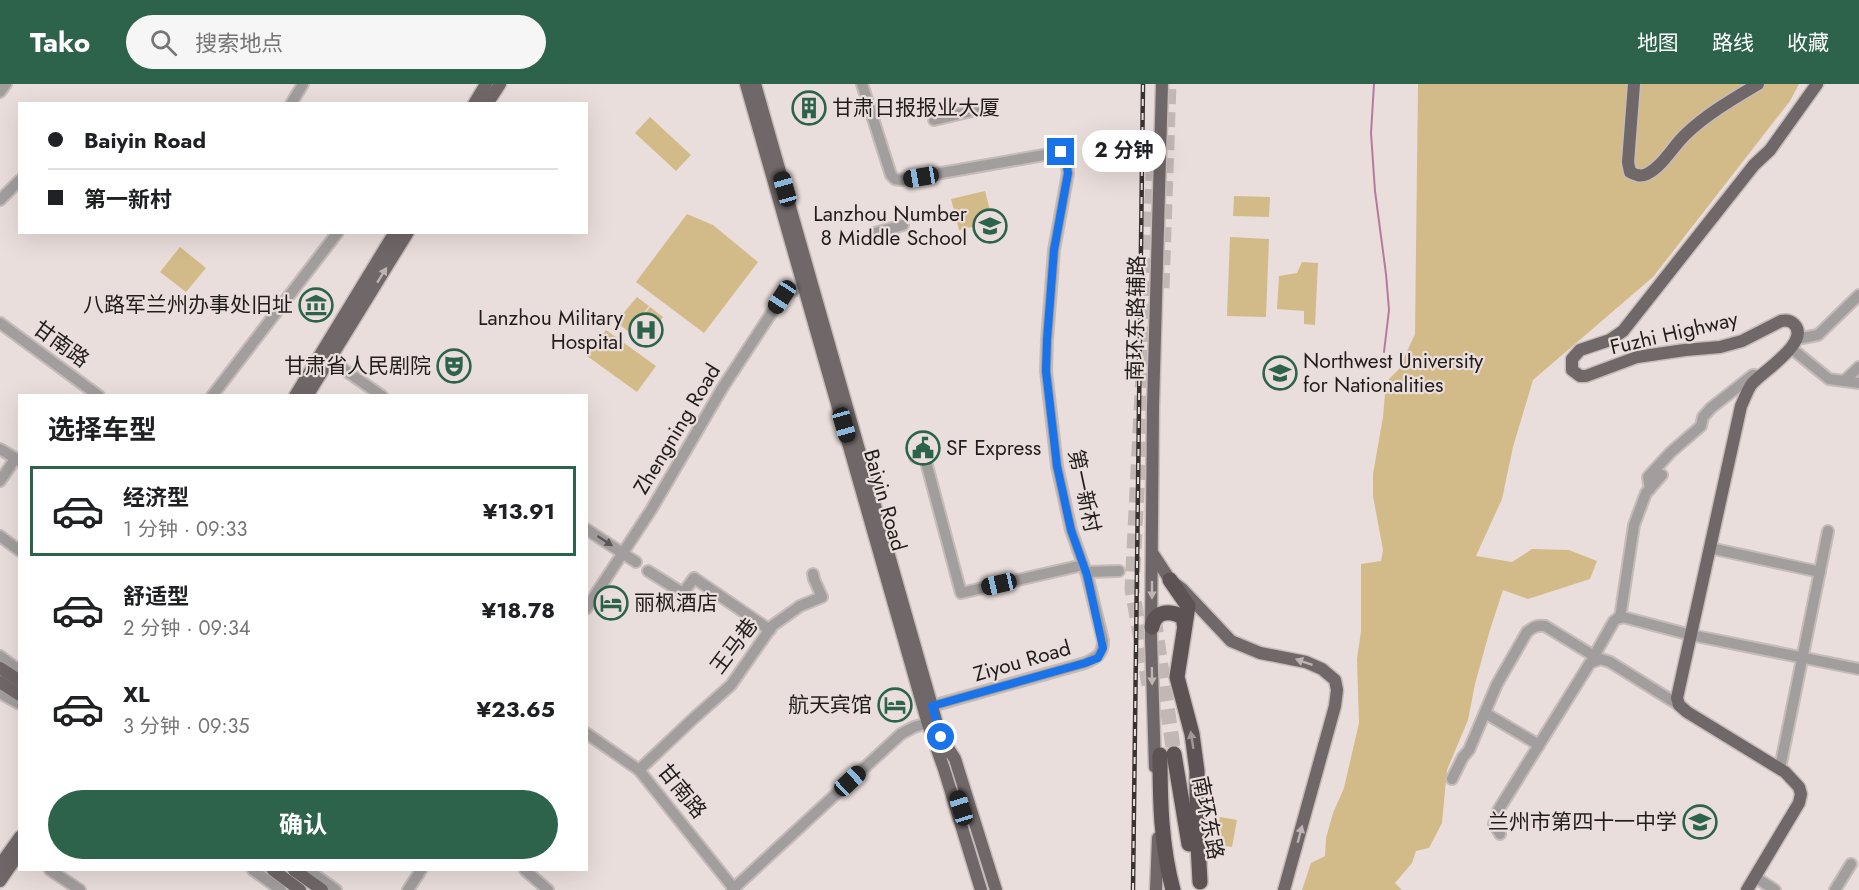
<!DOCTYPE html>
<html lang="zh">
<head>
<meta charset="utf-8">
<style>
  body { margin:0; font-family:Jost,"Noto Sans SC",sans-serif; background:#f6f6f6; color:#202124; height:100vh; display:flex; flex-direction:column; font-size:22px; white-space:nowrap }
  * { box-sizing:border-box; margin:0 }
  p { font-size:20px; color:#757577 }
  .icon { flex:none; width:33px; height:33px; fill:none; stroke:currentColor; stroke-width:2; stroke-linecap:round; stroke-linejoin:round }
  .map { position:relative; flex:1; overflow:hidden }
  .panel { position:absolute; left:18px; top:310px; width:570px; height:477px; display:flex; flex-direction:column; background:#fff; border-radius:0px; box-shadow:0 6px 24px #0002 }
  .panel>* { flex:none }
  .banner { position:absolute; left:18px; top:18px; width:570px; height:132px; border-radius:0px; box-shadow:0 6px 24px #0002; display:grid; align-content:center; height:132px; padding:0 30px; background:#fff }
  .end { position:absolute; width:27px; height:27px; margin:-14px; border:8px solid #1a73e8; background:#fff; box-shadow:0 0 0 3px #fff }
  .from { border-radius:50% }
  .bubble { position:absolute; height:42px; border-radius:21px; background:#fff; box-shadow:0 6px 24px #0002; font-size:20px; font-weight:700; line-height:42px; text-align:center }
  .car { position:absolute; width:18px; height:36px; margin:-18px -9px; border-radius:8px; box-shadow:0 0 4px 2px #0007; background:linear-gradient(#222 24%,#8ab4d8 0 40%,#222 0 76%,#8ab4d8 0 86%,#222 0) }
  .banner b { display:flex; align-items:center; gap:21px; height:57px; font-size:22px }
  .banner b+b { border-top:2px solid #e0e0e0 }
  .banner i { width:15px; height:15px; background:#202124 }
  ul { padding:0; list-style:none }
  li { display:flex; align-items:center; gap:18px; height:90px; margin:0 12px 9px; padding:0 18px; border:3px solid transparent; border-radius:0px }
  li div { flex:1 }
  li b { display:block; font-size:22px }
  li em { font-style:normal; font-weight:700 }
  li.on { border-color:#2c634a }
  li>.icon { width:54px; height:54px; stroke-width:1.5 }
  h2 { padding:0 30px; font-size:27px; line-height:72px }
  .primary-button { display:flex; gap:12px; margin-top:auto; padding:12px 30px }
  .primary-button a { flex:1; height:69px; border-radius:36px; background:#2c634a; color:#fff; font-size:24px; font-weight:700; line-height:69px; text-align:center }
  header { display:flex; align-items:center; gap:36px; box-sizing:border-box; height:84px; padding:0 30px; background:#2c634a; color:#fff }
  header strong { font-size:28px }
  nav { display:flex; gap:33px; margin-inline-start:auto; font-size:21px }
  .search { width:420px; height:54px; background:#f6f6f6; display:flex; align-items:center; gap:15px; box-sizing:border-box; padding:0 21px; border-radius:33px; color:#757577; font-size:22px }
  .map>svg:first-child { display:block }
  .green { fill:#d3bb89 }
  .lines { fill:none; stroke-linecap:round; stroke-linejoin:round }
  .stream { stroke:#b77a9c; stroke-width:2 }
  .highway-tunnel { stroke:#c1b7b5; stroke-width:15; stroke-dasharray:15 8; stroke-linecap:butt }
  .minor-casing { stroke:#c5bbb9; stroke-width:14 }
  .major-casing { stroke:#c5bbb9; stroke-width:15 }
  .highway-casing { stroke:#c5bbb9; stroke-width:18 }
  .minor { stroke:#a39e9e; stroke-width:10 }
  .major { stroke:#706768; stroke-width:12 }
  .highway { stroke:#5d5354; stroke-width:15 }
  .rail-casing { stroke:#383332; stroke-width:4.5 }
  .rail { stroke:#e9dedb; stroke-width:2; stroke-dasharray:7; stroke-linecap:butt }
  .oneway { fill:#bfb4b3 }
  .oneway2 { fill:#5c5756 }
  .oneway3 { fill:#a39898 }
  .route { stroke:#1a73e8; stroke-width:8 }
  .labels { text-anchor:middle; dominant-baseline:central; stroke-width:4.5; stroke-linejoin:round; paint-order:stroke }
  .poi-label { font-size:21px; fill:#211d1c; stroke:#e9dedb; text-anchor:end }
  .street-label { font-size:21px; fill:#211d1c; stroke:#e9dedb }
</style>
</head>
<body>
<header>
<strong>Tako</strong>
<div class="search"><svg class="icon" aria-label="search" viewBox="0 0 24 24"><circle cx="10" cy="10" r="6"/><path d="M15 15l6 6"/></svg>搜索地点</div>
<nav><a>地图</a><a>路线</a><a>收藏</a></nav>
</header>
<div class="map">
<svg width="1859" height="806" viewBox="0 0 1859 806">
  <rect width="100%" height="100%" fill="#e9dedb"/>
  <g class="green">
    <polygon points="1418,0 1799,0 1790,17 1653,193 1533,296 1513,363 1502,415 1476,472 1512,478 1532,465 1569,466 1597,477 1590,495 1528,515 1503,506 1489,549 1475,600 1468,636 1447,686 1442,739 1429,764 1416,767 1412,779 1395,799 1402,806 1302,806 1311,779 1325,772 1326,754 1333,729 1344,704 1359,639 1357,575 1361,547 1361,480 1381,477 1383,466 1373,412 1373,390 1383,333 1386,298 1399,285 1415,250"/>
    <polygon points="650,33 691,71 676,87 635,49"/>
    <polygon points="985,107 993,138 959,146 951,115"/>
    <polygon points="1234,112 1270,113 1269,133 1233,132"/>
    <polygon points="687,130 713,141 758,178 704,249 636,198"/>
    <polygon points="1230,153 1269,155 1266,233 1227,232"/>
    <polygon points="180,163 206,184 186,208 160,188"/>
    <polygon points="1302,178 1318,179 1315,241 1304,240 1304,227 1277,225 1279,192 1297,189"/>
    <polygon points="637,213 649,222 629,248 616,238"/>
    <polygon points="650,223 663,233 643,259 630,249"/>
    <polygon points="606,246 656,282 637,308 587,272"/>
    <polygon points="1220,733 1237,736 1232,763 1215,760"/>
  </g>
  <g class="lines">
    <polyline class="stream" points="1374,0 1371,49 1375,107 1386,190 1389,226 1384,268"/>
    <g class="highway-tunnel">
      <polyline points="1162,204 1169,0"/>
      <polyline points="1154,534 1174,670"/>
      <polyline points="1149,601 1132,505 1154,72"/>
    </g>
    <defs>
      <g id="minor">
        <path d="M862 0 891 91 895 95 901 96 1061 68 1066 76 1068 89 1054 166 1047 256 1046 287 1057 382 1071 446 1087 491 1103 557C1103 571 1096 574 1085 579L932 622"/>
        <polyline points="0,8 6,0"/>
        <polyline points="291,20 303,0"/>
        <polyline points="934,36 976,26"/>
        <polyline points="0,116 20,96"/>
        <polyline points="875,149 903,141"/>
        <polyline points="0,239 99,312"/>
        <polyline points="1797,255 1818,251 1859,211"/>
        <polyline points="1791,264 1829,295 1859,299"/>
        <polyline points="329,275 382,312"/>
        <polyline points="1844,297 1859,283"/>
        <polyline points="212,312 338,148"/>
        <polyline points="0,365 20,377"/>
        <polyline points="915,373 925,374 961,509 1083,481"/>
        <polyline points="0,397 15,375"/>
        <polyline points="1650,405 1648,393 1671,368 1701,342 1703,333 1711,324 1753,291 1761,292"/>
        <polyline points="586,445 636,478"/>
        <polyline points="0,452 20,467"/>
        <polyline points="1710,464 1820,488"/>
        <polyline points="648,487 683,509 694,494 770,546"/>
        <polyline points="1086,488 1119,487"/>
        <polyline points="586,525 651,426 723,303 782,213 792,207 810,201"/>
        <polyline points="1620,534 1634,441 1646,409 1662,391"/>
        <polyline points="0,572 20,587"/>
        <polyline points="1595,575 1594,572 1614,537 1618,534 1623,533 1691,551 1859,585"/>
        <polyline points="0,609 20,620"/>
        <polyline points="1485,629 1539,661"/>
        <polyline points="586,649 639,686 735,806"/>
        <polyline points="1780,684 1828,447"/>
        <polyline points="639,686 694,634 731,601 772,542 800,522 822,513 814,495 813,490"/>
        <path d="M1452 695 1463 673 1469 666 1497 600 1527 548C1533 543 1537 541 1545 542L1594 572"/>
        <polyline points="1500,750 1494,740 1499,725 1590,579 1601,575 1610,578 1679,621"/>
        <polyline points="50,786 80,806"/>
        <polyline points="253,786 281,806"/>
        <polyline points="308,786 336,806"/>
        <polyline points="525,786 548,806"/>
        <polyline points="1755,793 1775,806"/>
        <polyline points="408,806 421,786"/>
        <polyline points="732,806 901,650 914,643 935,637"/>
        <polyline points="1835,806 1851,780"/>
      </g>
      <g id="major">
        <polyline points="746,0 928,640 944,685 981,806"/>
        <polyline points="755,0 945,668"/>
        <path d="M1634 0 1628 78 1630 88C1636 91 1640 93 1647 90 1663 82 1673 62 1686 50 1707 30 1733 15 1758 0"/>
        <polyline points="474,20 486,0"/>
        <polyline points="487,20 500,0"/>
        <polyline points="295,312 395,148"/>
        <polyline points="307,312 408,148"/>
        <polyline points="1153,470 1170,496 1182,505 1231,557 1260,569 1306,578 1322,585 1335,596 1337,606 1335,622 1284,806"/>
        <polyline points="0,584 20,597"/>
        <polyline points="0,598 20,611"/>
        <polyline points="945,659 955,675 996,806"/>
        <polyline points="1155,683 1151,553 1153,323 1162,0"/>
        <polyline points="0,781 20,753"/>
        <polyline points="273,786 300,806"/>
        <polyline points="294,786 322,806"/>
        <polyline points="0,797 20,768"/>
        <polyline points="1156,806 1158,754"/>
        <path d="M1747 806 1799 719 1801 710 1799 703 1785 688 1687 628 1679 621 1677 614 1741 322C1744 316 1747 307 1751 301 1760 289 1812 258 1794 240 1790 236 1786 236 1781 237L1742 257 1720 263 1685 266 1637 273 1586 292H1580L1572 286V275L1580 266 1610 256 1623 247 1754 81 1770 66 1817 0"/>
      </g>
      <g id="highway">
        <polyline points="1170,496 1188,522 1177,593 1192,650 1197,687 1197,742 1200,798"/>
        <path d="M1152 543C1155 526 1171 526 1184 534V540"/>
        <polyline points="1174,670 1189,760"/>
        <path d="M1160 671C1160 716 1161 762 1173 806"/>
      </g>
    </defs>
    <use href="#minor" class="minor-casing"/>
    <use href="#major" class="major-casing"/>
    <use href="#highway" class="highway-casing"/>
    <use href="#minor" class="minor"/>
    <use href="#major" class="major"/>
    <use href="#highway" class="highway"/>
    <defs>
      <polyline id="rail" points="1133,806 1143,0"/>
    </defs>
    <use href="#rail" class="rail-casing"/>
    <use href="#rail" class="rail"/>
  </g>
  <defs><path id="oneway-solid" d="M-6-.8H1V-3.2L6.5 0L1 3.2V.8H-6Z" transform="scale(1.5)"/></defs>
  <g class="oneway">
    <use href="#oneway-solid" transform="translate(382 191) rotate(-58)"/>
    <use href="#oneway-solid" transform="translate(1152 506) rotate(90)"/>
    <use href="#oneway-solid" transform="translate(1304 578) rotate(-161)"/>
    <use href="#oneway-solid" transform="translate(1152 592) rotate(89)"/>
    <use href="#oneway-solid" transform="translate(1300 750) rotate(-75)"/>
  </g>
  <use class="oneway2" href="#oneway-solid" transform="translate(605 457) rotate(33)"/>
  <use class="oneway3" href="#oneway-solid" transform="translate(1192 656) rotate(-99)"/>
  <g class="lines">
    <polyline class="route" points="941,653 932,622 1085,579 1098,574 1103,564 1087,491 1071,446 1057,382 1046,287 1047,256 1054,166 1068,89 1066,76 1061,68"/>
  </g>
  <defs>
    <symbol id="building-ring" viewBox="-11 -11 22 22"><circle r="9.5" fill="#e9dedb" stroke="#2c634a" stroke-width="1.5"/><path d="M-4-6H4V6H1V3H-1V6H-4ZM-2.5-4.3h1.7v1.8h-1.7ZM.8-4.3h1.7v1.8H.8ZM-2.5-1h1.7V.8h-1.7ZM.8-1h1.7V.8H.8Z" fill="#2c634a"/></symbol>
    <symbol id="school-ring" viewBox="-11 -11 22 22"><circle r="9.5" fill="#e9dedb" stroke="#2c634a" stroke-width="1.5"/><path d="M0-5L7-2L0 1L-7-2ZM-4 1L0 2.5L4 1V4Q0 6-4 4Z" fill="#2c634a"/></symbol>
    <symbol id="museum-ring" viewBox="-11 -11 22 22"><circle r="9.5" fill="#e9dedb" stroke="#2c634a" stroke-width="1.5"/><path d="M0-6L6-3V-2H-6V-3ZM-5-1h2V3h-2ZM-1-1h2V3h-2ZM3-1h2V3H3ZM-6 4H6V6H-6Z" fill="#2c634a"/></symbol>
    <symbol id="hospital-ring" viewBox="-11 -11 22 22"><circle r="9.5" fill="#e9dedb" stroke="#2c634a" stroke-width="1.5"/><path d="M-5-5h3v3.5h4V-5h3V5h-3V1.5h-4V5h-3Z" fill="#2c634a"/></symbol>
    <symbol id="theatre-ring" viewBox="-11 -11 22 22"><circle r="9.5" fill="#e9dedb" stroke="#2c634a" stroke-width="1.5"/><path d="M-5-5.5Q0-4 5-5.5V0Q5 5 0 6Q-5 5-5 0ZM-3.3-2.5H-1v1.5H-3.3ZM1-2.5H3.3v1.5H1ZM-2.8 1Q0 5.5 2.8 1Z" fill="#2c634a"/></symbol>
    <symbol id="university-ring" viewBox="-11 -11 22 22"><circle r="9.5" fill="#e9dedb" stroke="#2c634a" stroke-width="1.5"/><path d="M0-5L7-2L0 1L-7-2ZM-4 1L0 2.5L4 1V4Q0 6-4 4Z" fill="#2c634a"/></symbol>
    <symbol id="civic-ring" viewBox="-11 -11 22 22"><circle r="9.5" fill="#e9dedb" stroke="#2c634a" stroke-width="1.5"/><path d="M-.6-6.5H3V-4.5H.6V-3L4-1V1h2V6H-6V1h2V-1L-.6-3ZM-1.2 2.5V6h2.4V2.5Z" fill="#2c634a"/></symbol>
    <symbol id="hotel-ring" viewBox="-11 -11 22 22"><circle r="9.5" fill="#e9dedb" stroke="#2c634a" stroke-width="1.5"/><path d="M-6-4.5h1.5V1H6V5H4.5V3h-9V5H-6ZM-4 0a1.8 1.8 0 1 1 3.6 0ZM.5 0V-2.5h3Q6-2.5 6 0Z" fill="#2c634a"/></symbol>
  </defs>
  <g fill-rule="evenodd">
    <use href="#building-ring" x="790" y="5" width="38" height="38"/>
    <use href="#school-ring" x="971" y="123" width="38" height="38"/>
    <use href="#museum-ring" x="297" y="202" width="38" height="38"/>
    <use href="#hospital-ring" x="627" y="227" width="38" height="38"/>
    <use href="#theatre-ring" x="435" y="263" width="38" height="38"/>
    <use href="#university-ring" x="1261" y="270" width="38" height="38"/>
    <use href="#civic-ring" x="904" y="345" width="38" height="38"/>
    <use href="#hotel-ring" x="592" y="500" width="38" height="38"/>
    <use href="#hotel-ring" x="876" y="602" width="38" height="38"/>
    <use href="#school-ring" x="1681" y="719" width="38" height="38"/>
  </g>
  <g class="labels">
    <g class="poi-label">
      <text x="832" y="24" text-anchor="start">甘肃日报报业大厦</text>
      <text x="967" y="130">Lanzhou Number<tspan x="967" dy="24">8 Middle School</tspan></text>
      <text x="293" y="221">八路军兰州办事处旧址</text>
      <text x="623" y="234">Lanzhou Military<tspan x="623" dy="24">Hospital</tspan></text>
      <text x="1303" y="277" text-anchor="start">Northwest University<tspan x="1303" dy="24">for Nationalities</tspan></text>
      <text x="431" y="282">甘肃省人民剧院</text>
      <text x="946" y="364" text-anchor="start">SF Express</text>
      <text x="634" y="519" text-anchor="start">丽枫酒店</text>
      <text x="872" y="621">航天宾馆</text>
      <text x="1677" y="738">兰州市第四十一中学</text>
    </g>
    <g class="street-label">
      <text transform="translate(1136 234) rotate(-89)">南环东路辅路</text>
      <text transform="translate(1674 249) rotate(-13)">Fuzhi Highway</text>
      <text transform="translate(61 260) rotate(36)">甘南路</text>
      <text transform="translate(677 345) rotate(-59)">Zhengning Road</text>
      <text transform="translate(1084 407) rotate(78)">第一新村</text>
      <text transform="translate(885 416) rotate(74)">Baiyin Road</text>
      <text transform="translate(734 562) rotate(-53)">王马巷</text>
      <text transform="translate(1022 577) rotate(-16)">Ziyou Road</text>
      <text transform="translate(682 707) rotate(51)">甘南路</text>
      <text transform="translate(1208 734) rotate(79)">南环东路</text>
    </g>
  </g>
</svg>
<i class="end from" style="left:941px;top:653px"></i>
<i class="end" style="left:1061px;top:68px"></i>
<div class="bubble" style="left:1082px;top:46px;width:84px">2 分钟</div>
<i class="car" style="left:921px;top:93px;rotate:260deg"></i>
<i class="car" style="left:785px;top:105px;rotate:344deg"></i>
<i class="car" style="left:782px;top:213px;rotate:213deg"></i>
<i class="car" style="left:844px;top:341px;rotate:164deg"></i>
<i class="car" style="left:999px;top:500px;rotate:257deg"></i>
<i class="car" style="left:850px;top:697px;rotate:47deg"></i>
<i class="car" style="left:961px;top:724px;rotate:343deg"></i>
<div class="banner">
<b><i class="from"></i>Baiyin Road</b>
<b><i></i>第一新村</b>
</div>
<section class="panel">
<h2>选择车型</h2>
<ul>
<li class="on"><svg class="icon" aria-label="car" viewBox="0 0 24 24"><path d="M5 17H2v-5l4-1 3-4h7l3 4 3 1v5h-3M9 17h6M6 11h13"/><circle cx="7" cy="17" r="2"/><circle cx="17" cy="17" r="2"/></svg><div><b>经济型</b><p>1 分钟 · 09:33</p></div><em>¥13.91</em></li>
<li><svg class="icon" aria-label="car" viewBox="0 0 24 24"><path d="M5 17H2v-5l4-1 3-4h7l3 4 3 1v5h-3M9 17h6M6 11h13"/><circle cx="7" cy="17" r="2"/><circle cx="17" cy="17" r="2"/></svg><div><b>舒适型</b><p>2 分钟 · 09:34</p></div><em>¥18.78</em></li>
<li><svg class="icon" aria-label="car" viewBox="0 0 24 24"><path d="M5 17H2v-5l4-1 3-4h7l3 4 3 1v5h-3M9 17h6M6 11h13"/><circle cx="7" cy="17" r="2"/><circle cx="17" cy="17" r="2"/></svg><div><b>XL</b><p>3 分钟 · 09:35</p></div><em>¥23.65</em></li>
</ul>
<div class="primary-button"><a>确认</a></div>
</section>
</div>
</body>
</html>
